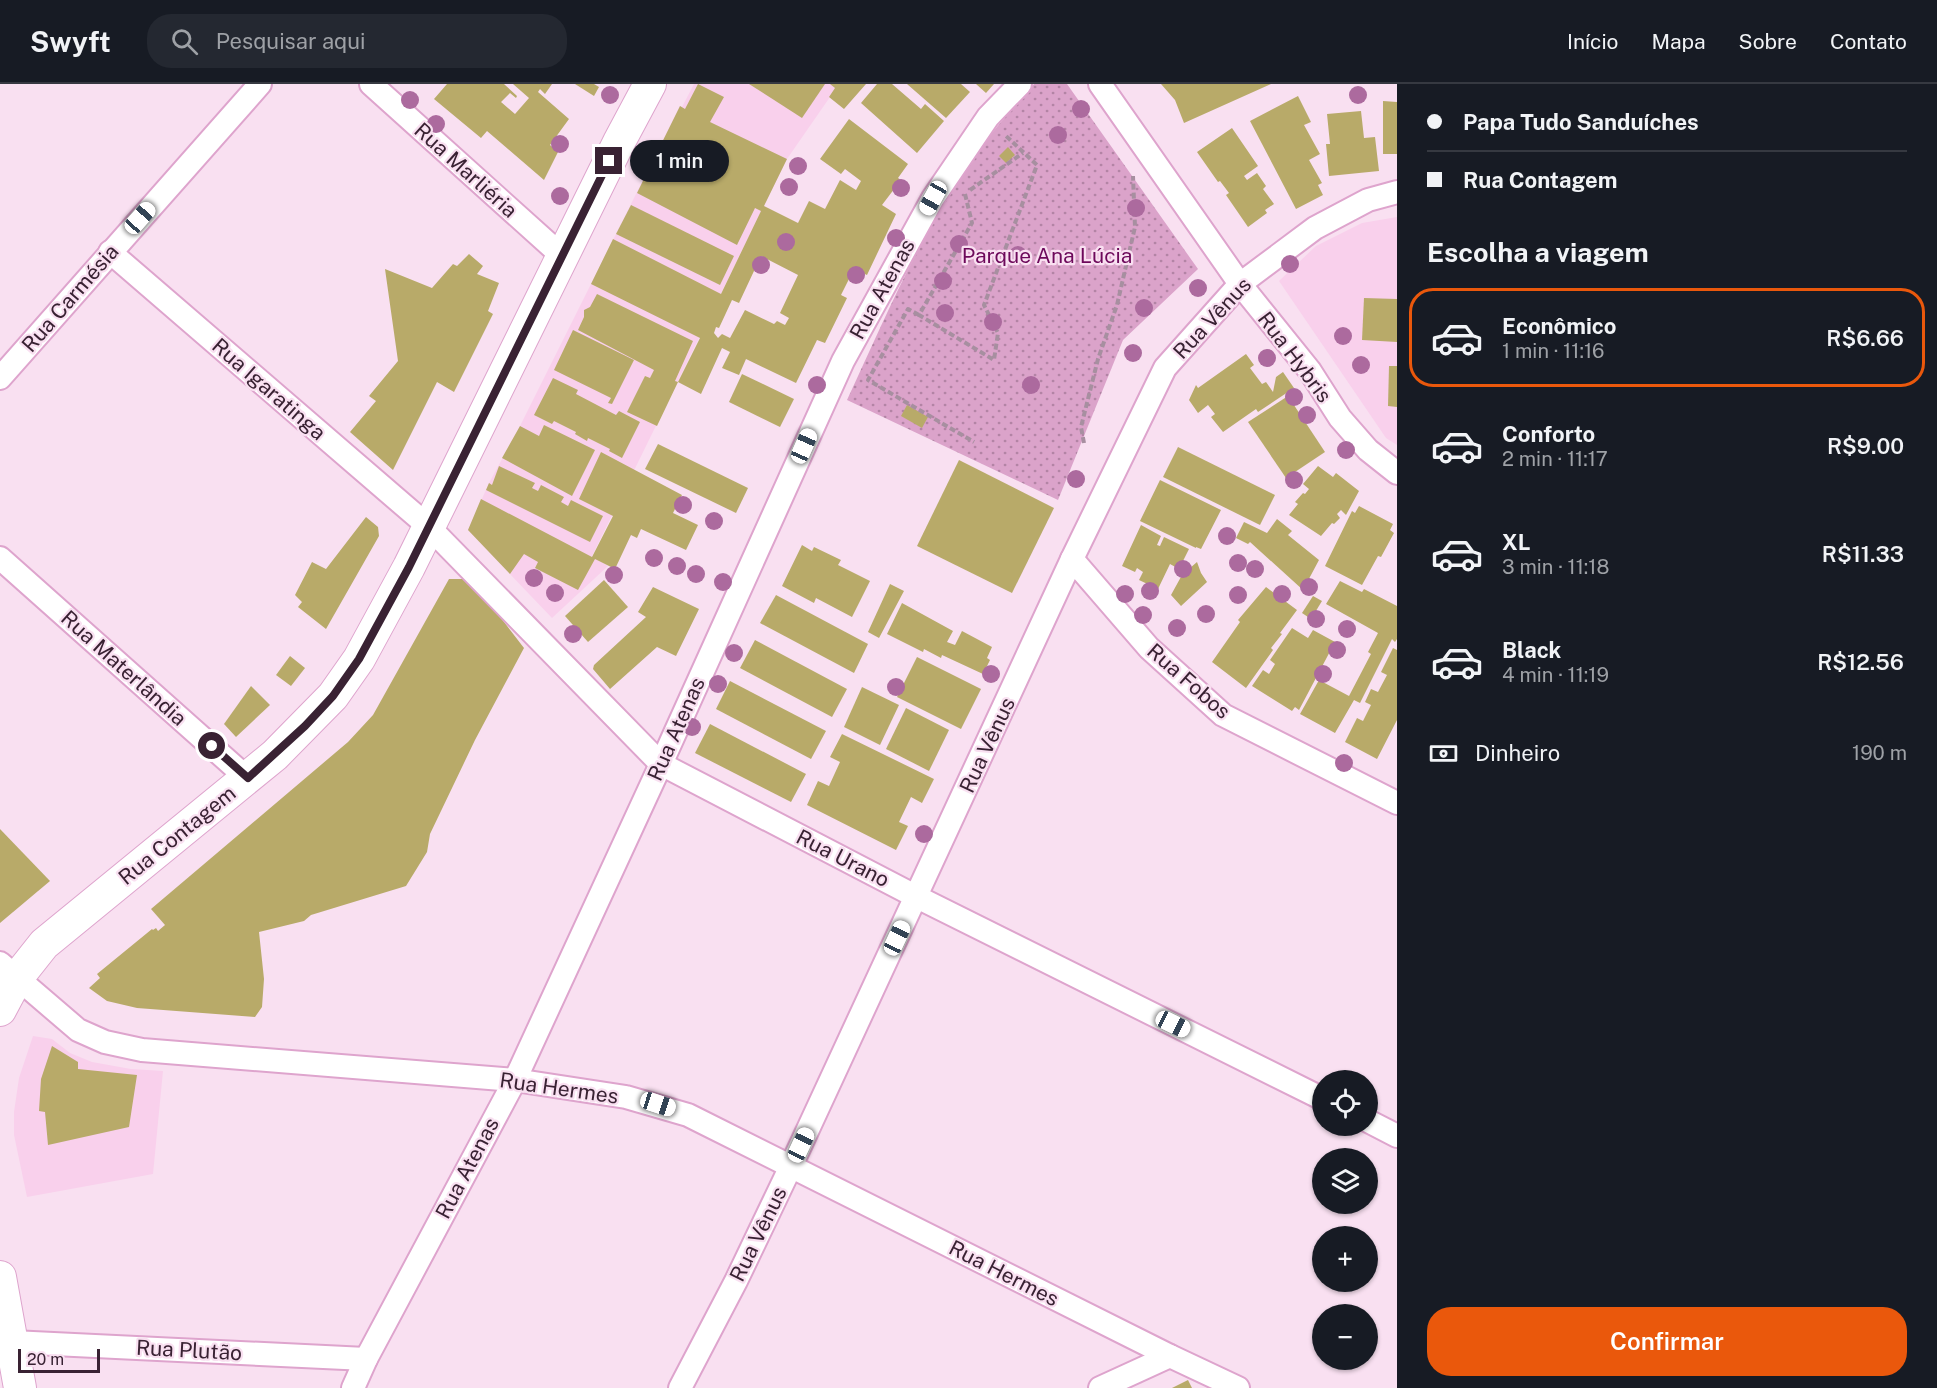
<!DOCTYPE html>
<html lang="pt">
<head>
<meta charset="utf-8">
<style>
  body { margin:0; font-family:"Public Sans",sans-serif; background:#242831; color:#f1f3f6; height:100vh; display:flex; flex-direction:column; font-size:22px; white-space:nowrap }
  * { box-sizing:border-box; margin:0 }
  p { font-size:20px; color:#9ea1a6 }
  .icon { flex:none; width:33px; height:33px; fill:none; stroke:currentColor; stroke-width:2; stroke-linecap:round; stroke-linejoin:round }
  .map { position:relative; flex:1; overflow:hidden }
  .drawer { display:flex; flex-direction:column; background:#171b24; width:540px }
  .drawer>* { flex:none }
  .top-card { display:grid; align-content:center; height:132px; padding:0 30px; background:#171b24 }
  .buttons { position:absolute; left:1312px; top:986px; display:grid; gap:12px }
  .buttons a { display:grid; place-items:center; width:66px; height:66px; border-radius:50%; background:#171b24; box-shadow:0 2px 4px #0004; font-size:30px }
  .scale { position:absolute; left:18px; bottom:15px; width:82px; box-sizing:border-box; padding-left:6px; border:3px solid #392233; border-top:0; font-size:16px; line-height:21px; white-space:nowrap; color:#392233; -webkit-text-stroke:4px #f9e0f1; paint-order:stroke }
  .end { position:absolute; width:27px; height:27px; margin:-14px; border:8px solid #392233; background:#fff; box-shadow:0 0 0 3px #fff }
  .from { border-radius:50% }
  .bubble { position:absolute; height:42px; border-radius:21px; background:#171b24; box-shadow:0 2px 4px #0004; font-size:20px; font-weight:600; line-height:42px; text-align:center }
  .car { position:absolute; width:18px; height:36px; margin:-18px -9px; border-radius:8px; box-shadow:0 0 4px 2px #0007; background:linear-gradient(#fff 24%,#345 0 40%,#fff 0 76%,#345 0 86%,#fff 0) }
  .top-card b { display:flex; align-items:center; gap:21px; height:57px; font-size:22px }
  .top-card b+b { border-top:2px solid #363941 }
  .top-card i { width:15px; height:15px; background:#f1f3f6 }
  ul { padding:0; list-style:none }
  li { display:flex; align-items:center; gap:18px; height:99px; margin:0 12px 9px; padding:0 18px; border:3px solid transparent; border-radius:24px }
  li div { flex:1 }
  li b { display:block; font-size:22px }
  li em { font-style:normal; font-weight:600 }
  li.selected { border-color:#ea580c }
  li>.icon { width:54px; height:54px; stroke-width:1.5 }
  h2 { padding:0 30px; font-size:27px; line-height:72px }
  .pay { display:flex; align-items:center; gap:15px; height:66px; padding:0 30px; font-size:22px }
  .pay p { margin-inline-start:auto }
  .cta { display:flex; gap:12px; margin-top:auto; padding:12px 30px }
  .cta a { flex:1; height:69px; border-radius:24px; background:#ea580c; color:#fff; font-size:24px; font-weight:600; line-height:69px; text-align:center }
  header { display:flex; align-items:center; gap:36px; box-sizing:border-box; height:84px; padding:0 30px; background:#171b24; border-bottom:2px solid #363941 }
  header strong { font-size:28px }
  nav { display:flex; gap:33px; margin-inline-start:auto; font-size:21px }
  .search { width:420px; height:54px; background:#242831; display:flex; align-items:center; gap:15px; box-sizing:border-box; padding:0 21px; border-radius:24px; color:#9ea1a6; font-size:22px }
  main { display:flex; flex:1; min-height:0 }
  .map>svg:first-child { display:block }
  .built { fill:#f9d0ec }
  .park { fill:url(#park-dots) }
  .building { fill:#b8aa69; fill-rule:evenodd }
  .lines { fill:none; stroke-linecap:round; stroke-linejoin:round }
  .street-casing { stroke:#dea4cd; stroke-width:26 }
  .secondary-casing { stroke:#dea4cd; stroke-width:34 }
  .path { stroke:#a78fa0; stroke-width:4; stroke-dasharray:6 3; stroke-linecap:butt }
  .street { stroke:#fff; stroke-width:22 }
  .secondary { stroke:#fff; stroke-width:32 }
  .tree { fill:#ac6a9e }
  .route { stroke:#392233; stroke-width:8 }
  .labels { text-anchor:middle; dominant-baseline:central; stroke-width:4.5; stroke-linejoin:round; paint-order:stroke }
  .street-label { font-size:21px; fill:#392233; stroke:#f9e0f1 }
  .park-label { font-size:21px; fill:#6d095b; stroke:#f9e0f1 }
</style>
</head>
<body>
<header>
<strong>Swyft</strong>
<div class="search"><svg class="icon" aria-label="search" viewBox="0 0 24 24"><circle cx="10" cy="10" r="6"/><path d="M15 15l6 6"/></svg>Pesquisar aqui</div>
<nav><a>Início</a><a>Mapa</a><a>Sobre</a><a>Contato</a></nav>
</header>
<main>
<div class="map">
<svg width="1397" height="1304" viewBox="0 0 1397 1304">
  <defs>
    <pattern id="park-dots" width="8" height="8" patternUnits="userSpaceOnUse" patternTransform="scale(1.5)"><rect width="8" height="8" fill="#dba3ca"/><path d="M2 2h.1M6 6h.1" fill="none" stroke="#b384a5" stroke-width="1.8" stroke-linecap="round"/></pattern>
  </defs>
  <rect width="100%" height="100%" fill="#f9e0f1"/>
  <g class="built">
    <polygon points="694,0 839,0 787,75 592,472 608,482 552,534 468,446 489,399 520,342 680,22 682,23"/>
    <polygon points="1397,133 1397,361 1386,354 1279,197 1316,162 1362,139"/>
    <polygon points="33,952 52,955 70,969 92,978 131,985 163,987 153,1090 27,1113 14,1051 14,1028 19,994"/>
  </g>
  <path class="park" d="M1034 0H1067L1198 185 1123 256 1058 416 847 316C879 247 909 177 948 112 971 71 1003 35 1034 0Z"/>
  <g class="building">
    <polygon points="447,0 504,0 517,12 516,14 510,9 501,18 515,30 529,14 513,0 552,0 545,10 540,5 538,8 569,35 550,61 558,68 544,96 487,47 481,54 434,15"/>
    <polygon points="575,0 594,0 599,3 594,12"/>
    <path d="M698 0 724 13 710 38 787 75 764 122 798 139 809 117 825 125 840 96 856 106 861 97 845 85 841 90 820 75 849 35 908 80 898 94 901 96 882 121 896 130 867 191 854 185 841 211 847 214 825 259 817 256 796 299 746 275 739 291 722 284 730 268 722 264 701 310 678 298 700 254 591 200 613 155 721 210 761 127 755 124 737 161 637 109 680 22 685 25ZM761 172 798 191 780 229 789 234 785 241 777 237 774 240 745 226 730 254 722 250 718 254 714 249 716 243 719 244 732 216 739 219Z"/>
    <polygon points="749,0 825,0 802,34"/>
    <polygon points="830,0 866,0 844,25 829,13 835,4"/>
    <polygon points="877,0 892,0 921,25 925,20 944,37 917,69 861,19"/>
    <polygon points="907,0 961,0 970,8 946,34"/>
    <polygon points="976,0 994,0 986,9"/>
    <polygon points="1161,0 1271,0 1184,39 1175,16"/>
    <polygon points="1298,12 1311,38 1304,41 1320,70 1309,76 1322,99 1318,101 1323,111 1296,125 1250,37"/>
    <polygon points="1383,17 1397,18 1397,70 1383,70"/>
    <polygon points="1361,27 1364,54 1375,53 1379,87 1329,92 1326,60 1330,60 1327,30"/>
    <polygon points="1232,44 1258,82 1244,92 1247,96 1257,89 1266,102 1263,105 1274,120 1265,126 1267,129 1248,143 1226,111 1229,109 1220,97 1218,98 1197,68"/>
    <polygon points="1008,63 1015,71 1006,79 999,72"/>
    <polygon points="631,121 734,172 720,201 616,150"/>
    <polygon points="469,170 483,182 477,190 499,199 488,227 493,230 454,308 437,298 393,386 350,348 376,317 369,312 398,277 385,185 432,204 453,180 457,182"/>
    <polygon points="597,210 693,257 675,297 678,298 657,342 627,328 645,292 650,294 654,286 578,246 584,233 584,226 590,223"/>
    <polygon points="1364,214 1397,215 1397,258 1362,256"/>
    <polygon points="573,246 634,276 612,320 608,319 611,314 554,286"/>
    <polygon points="1246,270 1254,281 1250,284 1262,300 1266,298 1273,308 1276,293 1283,288 1294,304 1258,328 1256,325 1223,348 1211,333 1215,330 1208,321 1198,329 1189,316 1196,301 1198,304"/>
    <polygon points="1389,282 1397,282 1397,323 1388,322"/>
    <polygon points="742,290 794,315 780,343 729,318"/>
    <polygon points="553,294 578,306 576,310 616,331 619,327 640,338 622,374 609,367 610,365 588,354 587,357 575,350 576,348 554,337 552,340 534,331"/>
    <polygon points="1288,312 1325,368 1286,394 1248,338"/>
    <polygon points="907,321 928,333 922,344 901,332"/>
    <polygon points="544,341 595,366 572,412 502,374 520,342 539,352"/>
    <polygon points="658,360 748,404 736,429 645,385"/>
    <polygon points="1178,363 1275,411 1260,441 1163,393"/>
    <polygon points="601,368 682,411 673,429 698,441 686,466 641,445 637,454 631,451 615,485 595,475 578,506 535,484 538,478 524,470 510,490 468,446 481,415 592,473 613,432 579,415"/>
    <polygon points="959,376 1054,424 1012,509 917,462"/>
    <polygon points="499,382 535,399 532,404 538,407 541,401 564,413 561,418 568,422 571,416 603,432 590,458 486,406 489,399 492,401"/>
    <polygon points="1318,382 1333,393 1336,389 1359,407 1346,431 1341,426 1337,430 1340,434 1334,440 1332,439 1321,452 1289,431 1298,420 1295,418 1303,409 1305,410 1309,405 1303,400"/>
    <polygon points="1160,396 1221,426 1201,465 1196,463 1196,464 1140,437"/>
    <polygon points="1359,422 1393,440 1390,446 1394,449 1381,473 1378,472 1362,501 1325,482 1352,427 1355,429"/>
    <polygon points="366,433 378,443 379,452 326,545 298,523 302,518 295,511 312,478 326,485"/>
    <polygon points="1277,435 1292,447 1288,451 1319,476 1303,506 1250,458 1248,460 1236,454 1244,438 1267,449"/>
    <polygon points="1141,441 1161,452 1157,461 1160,462 1164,453 1189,465 1179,485 1170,480 1158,505 1139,496 1143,488 1137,484 1135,488 1122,482"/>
    <polygon points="802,461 812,467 814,463 841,476 838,481 870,497 852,533 816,514 814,519 782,502"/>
    <polygon points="1197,478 1201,489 1207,498 1181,522 1171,511 1182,491"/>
    <polygon points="449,495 471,495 524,564 475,656 430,750 427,768 406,802 311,831 304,837 259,848 264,895 262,923 255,933 137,924 107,917 89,904 100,894 97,890 152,845 153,846 156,844 158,847 165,841 151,825 348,658 373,631"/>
    <polygon points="604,496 628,523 588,558 565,532"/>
    <polygon points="1340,497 1362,508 1364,505 1397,522 1397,555 1395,558 1392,555 1360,619 1354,616 1335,649 1300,630 1319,596 1349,612 1371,570 1368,568 1378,549 1326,520"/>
    <polygon points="890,500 904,507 879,554 868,548"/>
    <polygon points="653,503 699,525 676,572 657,563 610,605 593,585 594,581 646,533 638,528"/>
    <polygon points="1266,503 1297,526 1280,549 1282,550 1271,564 1273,566 1246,604 1212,578 1240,538 1238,536"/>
    <polygon points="776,511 868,560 854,589 760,539"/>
    <polygon points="1313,512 1322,517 1311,535 1302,529"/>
    <polygon points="902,519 953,547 947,558 955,561 962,547 992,563 987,574 990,576 983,590 942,571 941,574 924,565 923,568 887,550"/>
    <polygon points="1292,544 1308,554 1313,546 1335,558 1299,626 1295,623 1292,627 1252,602 1263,586 1269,590 1275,580 1270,576"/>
    <polygon points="755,556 847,605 832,633 740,584"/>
    <polygon points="1393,564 1397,566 1397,636 1377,675 1345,658 1357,634 1363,637 1371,621 1365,618 1371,605 1378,608 1387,591 1381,588"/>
    <polygon points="290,572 305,584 291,602 276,591"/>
    <polygon points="917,573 981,605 961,645 897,613"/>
    <polygon points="730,597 826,647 811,675 716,625"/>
    <polygon points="251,602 270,621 236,653 224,640"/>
    <polygon points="862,603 899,621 880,661 844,643"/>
    <polygon points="906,624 949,646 929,687 886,665"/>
    <polygon points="710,640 806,690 791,718 695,669"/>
    <polygon points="842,650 934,695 922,719 911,713 899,738 908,742 896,766 807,721 818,697 829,702 840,678 830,673"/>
    <polygon points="0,745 50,797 0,839"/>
    <polygon points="52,962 78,978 78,985 137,991 129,1043 48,1061 45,1028 39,1027 41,995"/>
    <polygon points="1188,1296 1192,1304 1172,1304"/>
  </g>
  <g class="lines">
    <defs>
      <g id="street">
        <polyline points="371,0 562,172"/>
        <polyline points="1100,0 1240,200 1310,287 1340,334 1368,366 1397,389"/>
        <polyline points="110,168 429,443 661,680 917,813 1323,1015"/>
        <polyline points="0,294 260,0"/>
        <polyline points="0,474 247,694"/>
        <polyline points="1072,475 1149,564 1223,631 1397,719"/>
        <polyline points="0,879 78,946 105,958 142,966 515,996 626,1013 688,1031 1170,1272 1238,1304"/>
        <polyline points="1368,1037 1397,1052"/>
        <polyline points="0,1253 12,1258 366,1275"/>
        <polyline points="353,1304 366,1275 515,996 661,680 843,277 933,114 988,33 1020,0"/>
        <polyline points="680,1304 736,1197 791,1082 1072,475 1165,284 1240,200 1315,144 1368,116 1397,108"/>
        <polyline points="1100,1304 1170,1272"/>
      </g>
      <g id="secondary">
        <polyline points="0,926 17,894 44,860 275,671 333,612 359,575 409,483 619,58 650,0"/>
        <polyline points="0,1193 20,1304"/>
      </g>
    </defs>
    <use href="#street" class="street-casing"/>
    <use href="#secondary" class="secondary-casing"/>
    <g class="path">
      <polyline points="970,106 1023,69"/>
      <polyline points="965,110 972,139 919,231 994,276 998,249 984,221 1037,81 1005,51"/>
      <polyline points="919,231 908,225 868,296 974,358"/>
      <polyline points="1084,359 1081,343 1098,275 1117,221 1135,143 1133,92"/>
    </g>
    <use href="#street" class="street"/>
    <use href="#secondary" class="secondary"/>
  </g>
  <g class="tree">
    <circle cx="610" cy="11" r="9"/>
    <circle cx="1358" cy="11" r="9"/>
    <circle cx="410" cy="16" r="9"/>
    <circle cx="1081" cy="25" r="9"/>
    <circle cx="436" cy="40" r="9"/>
    <circle cx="1058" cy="51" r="9"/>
    <circle cx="560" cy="60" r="9"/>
    <circle cx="798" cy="82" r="9"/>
    <circle cx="789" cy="103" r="9"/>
    <circle cx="901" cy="104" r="9"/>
    <circle cx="560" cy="112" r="9"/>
    <circle cx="1136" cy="124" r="9"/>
    <circle cx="896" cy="154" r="9"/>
    <circle cx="786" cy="158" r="9"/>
    <circle cx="959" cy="160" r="9"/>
    <circle cx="1018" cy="171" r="9"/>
    <circle cx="1290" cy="180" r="9"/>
    <circle cx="761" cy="181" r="9"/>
    <circle cx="856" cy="191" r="9"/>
    <circle cx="943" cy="197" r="9"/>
    <circle cx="1198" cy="204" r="9"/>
    <circle cx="1144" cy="224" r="9"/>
    <circle cx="945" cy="229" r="9"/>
    <circle cx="993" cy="238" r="9"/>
    <circle cx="1343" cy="252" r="9"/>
    <circle cx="1133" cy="269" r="9"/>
    <circle cx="1267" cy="274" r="9"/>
    <circle cx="1361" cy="281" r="9"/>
    <circle cx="817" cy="301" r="9"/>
    <circle cx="1031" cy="301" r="9"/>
    <circle cx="1294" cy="313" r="9"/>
    <circle cx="1307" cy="331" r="9"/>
    <circle cx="1346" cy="366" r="9"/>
    <circle cx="1076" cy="395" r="9"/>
    <circle cx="1294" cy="396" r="9"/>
    <circle cx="683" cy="421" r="9"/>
    <circle cx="714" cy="437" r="9"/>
    <circle cx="1227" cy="452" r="9"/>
    <circle cx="654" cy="474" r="9"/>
    <circle cx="1238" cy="479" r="9"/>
    <circle cx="677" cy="482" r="9"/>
    <circle cx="1183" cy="485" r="9"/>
    <circle cx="1255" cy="485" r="9"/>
    <circle cx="696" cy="490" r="9"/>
    <circle cx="614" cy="491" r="9"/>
    <circle cx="534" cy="494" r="9"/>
    <circle cx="723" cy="498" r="9"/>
    <circle cx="1309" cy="503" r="9"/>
    <circle cx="1150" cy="507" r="9"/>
    <circle cx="555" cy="509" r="9"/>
    <circle cx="1125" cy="510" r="9"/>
    <circle cx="1282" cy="510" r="9"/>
    <circle cx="1238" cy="511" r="9"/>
    <circle cx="1206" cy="530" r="9"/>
    <circle cx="1143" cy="531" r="9"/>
    <circle cx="1316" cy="535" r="9"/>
    <circle cx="1177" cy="544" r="9"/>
    <circle cx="1347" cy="545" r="9"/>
    <circle cx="573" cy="550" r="9"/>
    <circle cx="1337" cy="566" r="9"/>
    <circle cx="734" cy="569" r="9"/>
    <circle cx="991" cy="590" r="9"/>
    <circle cx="1323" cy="590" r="9"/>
    <circle cx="718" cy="600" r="9"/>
    <circle cx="896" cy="603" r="9"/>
    <circle cx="692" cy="643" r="9"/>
    <circle cx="1344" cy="679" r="9"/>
    <circle cx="924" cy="750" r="9"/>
  </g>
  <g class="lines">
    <polyline class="route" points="212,662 248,694 305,642 333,612 359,575 409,483 609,77"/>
  </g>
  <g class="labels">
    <g class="street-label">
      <text transform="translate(466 86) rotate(42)">Rua Marliéria</text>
      <text transform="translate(882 205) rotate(-61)">Rua Atenas</text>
      <text transform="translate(70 214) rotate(-49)">Rua Carmésia</text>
      <text transform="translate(1212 234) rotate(-47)">Rua Vênus</text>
      <text transform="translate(1295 273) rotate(53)">Rua Hybris</text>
      <text transform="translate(269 305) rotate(41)">Rua Igaratinga</text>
      <text transform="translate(124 584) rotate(42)">Rua Materlândia</text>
      <text transform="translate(1189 597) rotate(41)">Rua Fobos</text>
      <text transform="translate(676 645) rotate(-66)">Rua Atenas</text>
      <text transform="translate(987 661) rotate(-65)">Rua Vênus</text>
      <text transform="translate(177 751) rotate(-39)">Rua Contagem</text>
      <text transform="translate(843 774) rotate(27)">Rua Urano</text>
      <text transform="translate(559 1004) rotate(8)">Rua Hermes</text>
      <text transform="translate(467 1084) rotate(-62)">Rua Atenas</text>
      <text transform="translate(758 1150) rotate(-64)">Rua Vênus</text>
      <text transform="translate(1004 1189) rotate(27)">Rua Hermes</text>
      <text transform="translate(189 1266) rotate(3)">Rua Plutão</text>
    </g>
    <g class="park-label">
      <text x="1047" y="171">Parque Ana Lúcia</text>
    </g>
  </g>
</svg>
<div class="buttons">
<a><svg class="icon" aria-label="locate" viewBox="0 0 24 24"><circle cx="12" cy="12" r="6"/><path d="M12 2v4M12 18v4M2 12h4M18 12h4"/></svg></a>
<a><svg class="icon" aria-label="layers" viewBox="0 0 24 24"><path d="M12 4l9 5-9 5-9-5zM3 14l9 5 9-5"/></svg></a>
<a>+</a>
<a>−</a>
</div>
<div class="scale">20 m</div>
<i class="end from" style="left:212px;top:662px"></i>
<i class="end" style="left:609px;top:77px"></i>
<div class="bubble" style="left:630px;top:56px;width:99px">1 min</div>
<i class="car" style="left:933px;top:114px;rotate:209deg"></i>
<i class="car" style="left:140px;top:134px;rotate:42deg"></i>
<i class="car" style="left:804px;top:362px;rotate:24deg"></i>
<i class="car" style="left:897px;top:854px;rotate:25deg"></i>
<i class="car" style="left:1173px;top:940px;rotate:116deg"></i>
<i class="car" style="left:658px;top:1020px;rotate:108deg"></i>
<i class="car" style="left:801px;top:1061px;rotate:25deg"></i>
</div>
<section class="drawer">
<div class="top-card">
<b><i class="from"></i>Papa Tudo Sanduíches</b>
<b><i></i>Rua Contagem</b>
</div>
<h2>Escolha a viagem</h2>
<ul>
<li class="selected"><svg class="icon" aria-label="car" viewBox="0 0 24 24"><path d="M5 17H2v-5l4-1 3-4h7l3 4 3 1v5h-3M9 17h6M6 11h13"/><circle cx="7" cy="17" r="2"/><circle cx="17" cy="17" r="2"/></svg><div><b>Econômico</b><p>1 min · 11:16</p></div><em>R$6.66</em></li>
<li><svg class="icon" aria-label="car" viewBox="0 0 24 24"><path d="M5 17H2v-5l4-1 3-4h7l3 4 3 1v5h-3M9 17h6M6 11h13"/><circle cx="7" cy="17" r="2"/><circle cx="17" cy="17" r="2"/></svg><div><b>Conforto</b><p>2 min · 11:17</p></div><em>R$9.00</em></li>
<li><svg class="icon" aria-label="car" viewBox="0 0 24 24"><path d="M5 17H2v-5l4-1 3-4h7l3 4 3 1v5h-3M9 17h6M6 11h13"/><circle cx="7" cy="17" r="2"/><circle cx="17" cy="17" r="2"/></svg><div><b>XL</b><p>3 min · 11:18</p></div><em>R$11.33</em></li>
<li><svg class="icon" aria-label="car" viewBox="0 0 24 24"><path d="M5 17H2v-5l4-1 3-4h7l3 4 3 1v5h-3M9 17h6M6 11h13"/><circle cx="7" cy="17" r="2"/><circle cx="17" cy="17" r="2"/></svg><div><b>Black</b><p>4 min · 11:19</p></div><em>R$12.56</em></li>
</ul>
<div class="pay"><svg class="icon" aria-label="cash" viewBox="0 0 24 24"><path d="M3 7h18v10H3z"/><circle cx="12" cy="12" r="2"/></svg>Dinheiro<p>190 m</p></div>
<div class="cta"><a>Confirmar</a></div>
</section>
</main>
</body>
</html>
